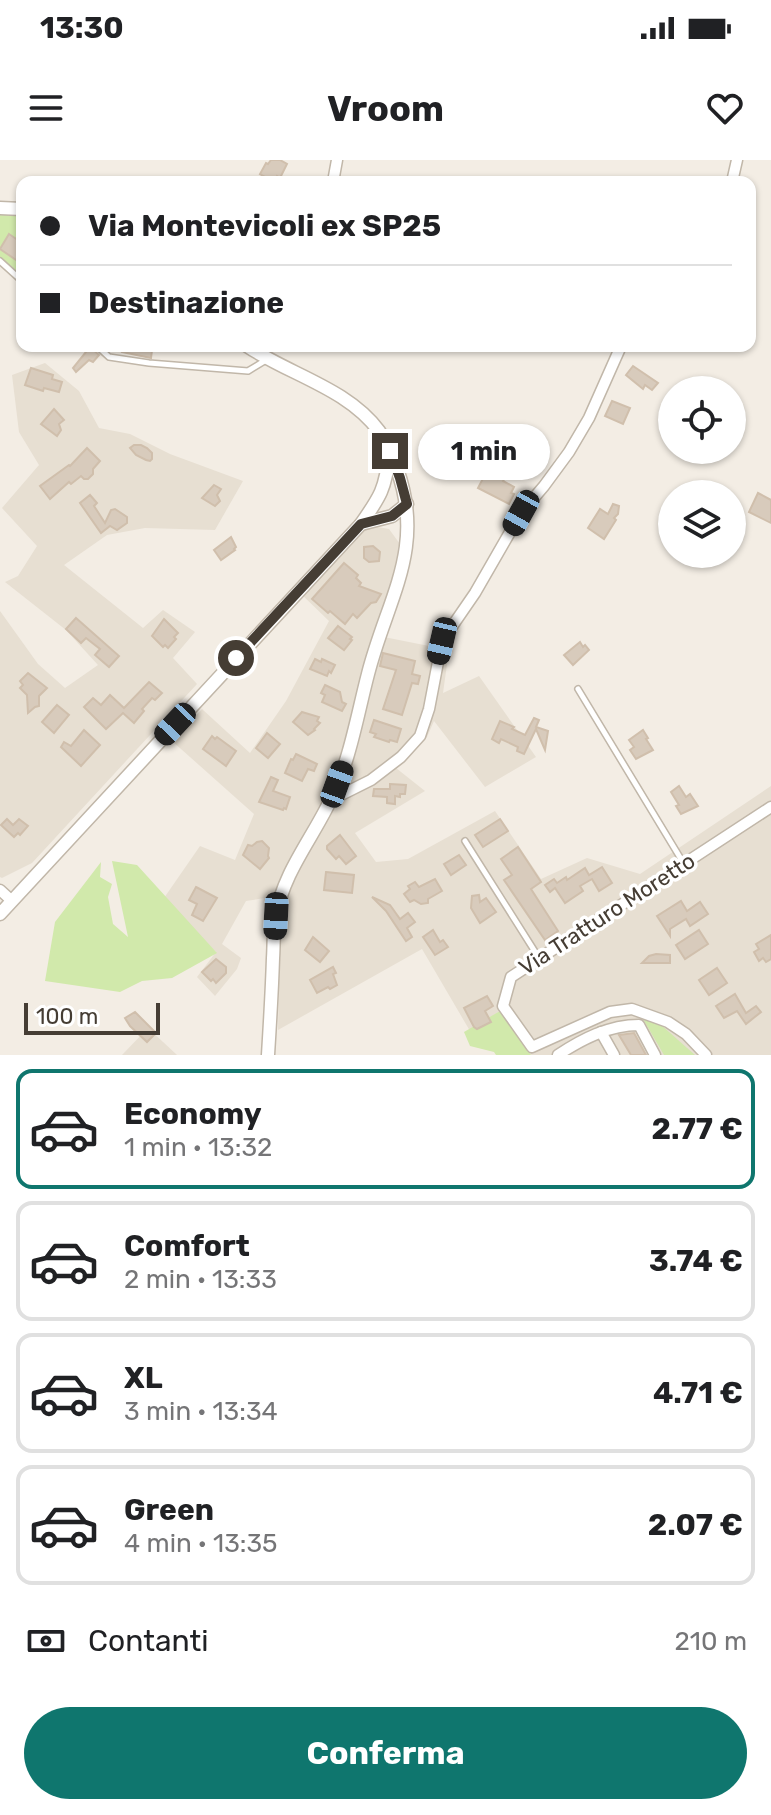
<!DOCTYPE html>
<html lang="it">
<head>
<meta charset="utf-8">
<style>
  body { margin:0; font-family:Rubik,sans-serif; background:#f6f6f6; color:#202124; height:100vh; display:flex; flex-direction:column; font-size:30px; white-space:nowrap }
  * { box-sizing:border-box; margin:0 }
  p { font-size:26px; color:#757577 }
  .icon { flex:none; width:44px; height:44px; fill:none; stroke:currentColor; stroke-width:2; stroke-linecap:round; stroke-linejoin:round }
  .map { position:relative; height:895px; overflow:hidden }
  .details { display:flex; flex-direction:column; background:#fff; flex:1 }
  .details>* { flex:none }
  .top-card { position:absolute; left:16px; top:16px; width:740px; height:176px; border-radius:16px; box-shadow:0 2px 6px #0004; display:grid; align-content:center; height:176px; padding:0 24px; background:#fff }
  .tools { position:absolute; left:658px; top:216px; display:grid; gap:16px }
  .tools a { display:grid; place-items:center; width:88px; height:88px; border-radius:50%; background:#fff; box-shadow:0 2px 6px #0004; font-size:40px }
  .scale { position:absolute; left:24px; bottom:20px; width:136px; box-sizing:border-box; padding-left:8px; border:4px solid #453d34; border-top:0; font-size:22px; line-height:28px; white-space:nowrap; color:#453d34; -webkit-text-stroke:6px #fff; paint-order:stroke }
  .end { position:absolute; width:36px; height:36px; margin:-18px; border:10px solid #453d34; background:#fff; box-shadow:0 0 0 4px #fff }
  .from { border-radius:50% }
  .bubble { position:absolute; height:56px; border-radius:28px; background:#fff; box-shadow:0 2px 6px #0004; font-size:26px; font-weight:700; line-height:56px; text-align:center }
  .car { position:absolute; width:24px; height:48px; margin:-24px -12px; border-radius:10px; box-shadow:0 0 6px 2px #0007; background:linear-gradient(#222 24%,#8ab4d8 0 40%,#222 0 76%,#8ab4d8 0 86%,#222 0) }
  .top-card b { display:flex; align-items:center; gap:28px; height:76px; font-size:30px }
  .top-card b+b { border-top:2px solid #e0e0e0 }
  .top-card i { width:20px; height:20px; background:#202124 }
  ul { padding:14px 0 0; list-style:none }
  li { display:flex; align-items:center; gap:24px; height:120px; margin:0 16px 12px; padding:0 8px; border:4px solid #e0e0e0; border-radius:16px }
  li div { flex:1 }
  li b { display:block; font-size:30px }
  li em { font-style:normal; font-weight:700 }
  li.selected { border-color:#0f766e }
  li>.icon { width:72px; height:72px; stroke-width:1.5 }
  .pay { display:flex; align-items:center; gap:20px; height:88px; padding:0 24px; font-size:30px }
  .pay p { margin-inline-start:auto }
  .primary-button { display:flex; gap:16px; margin-top:auto; padding:16px 24px }
  .primary-button a { flex:1; height:92px; border-radius:48px; background:#0f766e; color:#fff; font-size:32px; font-weight:700; line-height:92px; text-align:center }
  .status { display:flex; justify-content:space-between; align-items:center; height:56px; padding:0 40px; background:#fff; direction:ltr }
  .status svg { height:22px; fill:currentColor }
  header { display:flex; justify-content:space-between; align-items:center; height:104px; padding:0 24px; background:#fff; font-size:36px; font-weight:700 }
  .map>svg:first-child { display:block }
  .residential { fill:#e7dfd2 }
  .green { fill:#d1e9ab }
  .building { fill:#d8cbbc; stroke:#d0bfac; stroke-width:2 }
  .lines { fill:none; stroke-linecap:round; stroke-linejoin:round }
  .service-casing { stroke:#c1b7a9; stroke-width:8 }
  .minor-casing { stroke:#c1b7a9; stroke-width:13 }
  .tertiary-casing { stroke:#c1b7a9; stroke-width:15 }
  .service { stroke:#fff; stroke-width:5 }
  .minor { stroke:#fff; stroke-width:10 }
  .tertiary { stroke:#fff; stroke-width:12 }
  .route { stroke:#453d34; stroke-width:10 }
  .labels { text-anchor:middle; dominant-baseline:central; stroke-width:7; stroke-linejoin:round; paint-order:stroke }
  .street-label { font-size:22px; fill:#453d34; stroke:#fff }
</style>
</head>
<body>
<div class="status"><b>13:30</b><svg viewBox="0 0 49 12"><path d="M0 12V9h3v3zM5 12V6h3v6zM10 12V3h3v9zM15 12V0h3v12zM26 1h20v11H26zM47 4h2v5h-2z"/></svg></div>
<header><svg class="icon" aria-label="menu" viewBox="0 0 24 24"><path d="M4 6h16M4 12h16M4 18h16"/></svg>Vroom<svg class="icon" aria-label="heart" viewBox="0 0 24 24"><path d="M12 20l-8-8c-3-5 5-10 8-4 3-6 11-1 8 4z"/></svg></header>
<div class="map">
<svg width="771" height="895" viewBox="0 0 771 895">
  <rect width="100%" height="100%" fill="#f3ede4"/>
  <g class="residential">
    <polygon points="45,203 79,231 99,268 130,274 170,294 243,321 215,370 145,368 107,375 64,405 143,468 163,450 195,472 173,498 197,524 32,703 2,718 0,717 0,451 38,504 65,528 98,505 66,470 5,422 18,416 37,386 2,348 39,305 19,272 12,215"/>
    <polygon points="361,364 389,369 400,384 384,477 449,490 443,533 479,516 536,597 485,627 434,561 427,577 396,608 425,631 355,673 376,702 408,699 495,651 541,719 587,698 640,714 771,626 771,895 531,895 500,851 470,871 422,789 278,870 280,767 271,737 246,741 222,784 241,798 237,809 215,836 197,817 216,792 164,738 200,686 235,700 254,654 172,581 202,549 250,593 286,541 329,461 298,431"/>
    <polygon points="148,868 177,895 122,895"/>
  </g>
  <g class="green">
    <polygon points="0,55 22,55 22,116 0,97"/>
    <polygon points="112,701 137,705 217,793 172,818 142,821 120,832 45,821 55,762 101,702 100,717 112,724 108,737 113,764 128,777"/>
    <polygon points="500,851 531,895 496,895 494,892 470,886 464,872"/>
    <polygon points="643,859 660,864 695,895 664,895"/>
  </g>
  <g class="building">
    <polygon points="271,0 280,0 287,4 280,18 277,16 274,22 260,14 266,3 268,4"/>
    <polygon points="9,74 22,83 22,104 0,89"/>
    <polygon points="124,186 152,190 151,198 122,192"/>
    <polygon points="90,187 99,195 93,202 89,200 76,212 73,208"/>
    <polygon points="633,206 658,223 652,230 645,225 643,229 626,215"/>
    <polygon points="31,208 53,215 52,219 62,222 59,232 44,228 43,231 25,225"/>
    <polygon points="612,241 630,248 623,264 605,256"/>
    <polygon points="54,249 64,260 59,264 61,270 57,276 41,264"/>
    <polygon points="134,285 141,285 147,288 152,293 152,299 150,301 146,300 136,295 130,288"/>
    <polygon points="87,288 100,301 93,309 93,314 88,319 84,319 81,316 71,324 69,322 50,339 40,326 69,305 70,306"/>
    <polygon points="491,303 508,312 503,321 514,327 511,333 514,334 509,344 478,328"/>
    <polygon points="214,325 221,329 217,335 220,341 215,346 202,338"/>
    <polygon points="758,333 771,340 771,363 749,352"/>
    <polygon points="90,335 97,343 94,346 105,363 111,350 115,349 127,357 127,363 117,370 110,366 101,373 80,343"/>
    <polygon points="613,344 619,346 618,354 614,358 616,360 604,379 588,368 600,349 608,354"/>
    <polygon points="231,377 236,387 234,389 235,390 221,400 214,390"/>
    <polygon points="373,386 380,392 379,401 369,402 364,398 364,387"/>
    <polygon points="344,403 358,415 356,418 361,423 359,426 381,434 376,442 371,443 357,458 353,454 345,464 330,451 328,453 312,439"/>
    <polygon points="76,458 119,496 109,507 95,495 100,489 86,478 81,483 66,469"/>
    <polygon points="164,459 178,473 174,477 176,479 168,488 165,485 163,487 152,476"/>
    <polygon points="338,466 352,477 350,479 352,480 344,490 328,478"/>
    <polygon points="580,482 583,487 585,485 589,490 573,505 564,495"/>
    <polygon points="383,493 415,501 412,514 420,516 418,524 412,523 402,555 383,549 396,510 380,506"/>
    <polygon points="315,499 321,502 322,499 335,505 331,513 329,511 327,516 310,509"/>
    <polygon points="28,513 47,528 39,536 39,546 35,547 28,553 27,535 20,528 23,525 20,521"/>
    <polygon points="149,522 162,533 155,540 152,538 142,549 144,551 134,563 123,553 106,569 84,547 93,538 101,545 110,535 124,548"/>
    <polygon points="325,525 340,532 342,542 346,544 342,551 322,542 325,535 321,533"/>
    <polygon points="57,545 69,555 54,573 42,562"/>
    <polygon points="302,552 319,557 317,561 320,563 314,569 315,570 308,575 293,562"/>
    <polygon points="534,558 539,560 536,567 548,571 545,590 536,569 524,594 517,591 518,587 501,579 499,583 492,579 500,561 514,567 512,569 525,575"/>
    <polygon points="374,560 401,569 397,582 390,580 389,582 374,577 376,574 370,572"/>
    <polygon points="84,570 100,585 81,606 61,587 64,582 71,586"/>
    <polygon points="643,570 648,578 646,579 653,590 636,599 630,590 634,587 629,580"/>
    <polygon points="267,573 280,584 268,598 256,588"/>
    <polygon points="212,576 215,579 217,577 236,591 226,606 203,589"/>
    <polygon points="296,594 317,604 314,611 308,609 302,621 285,613 291,599 293,600"/>
    <polygon points="271,617 278,620 273,631 290,637 286,649 284,648 283,650 259,642"/>
    <polygon points="390,624 406,625 405,634 400,634 400,637 395,636 395,644 387,643 387,637 373,636 374,629 390,629"/>
    <polygon points="679,626 686,637 690,634 698,646 681,654 676,646 679,645 671,632"/>
    <polygon points="7,659 13,665 19,659 28,666 20,675 18,673 14,677 1,665"/>
    <polygon points="500,659 508,671 483,687 475,675"/>
    <polygon points="340,675 356,696 346,704 339,696 336,699 327,689 327,686"/>
    <polygon points="262,681 269,688 268,696 269,698 260,709 243,695 248,685 252,686 257,682"/>
    <polygon points="518,687 541,722 531,729 558,771 545,780 504,720 512,715 501,699"/>
    <polygon points="459,695 466,705 451,715 444,704"/>
    <polygon points="602,707 612,723 599,731 592,719 580,726 583,731 565,743 555,728 550,732 545,725 554,719 557,723 566,717 567,720 585,708 589,715"/>
    <polygon points="326,712 354,715 352,733 324,730"/>
    <polygon points="435,719 442,731 428,739 428,743 421,744 414,740 410,742 404,734 410,729 408,726 415,722 419,727"/>
    <polygon points="196,727 217,738 203,761 192,755 197,744 189,740"/>
    <polygon points="479,735 480,742 486,738 496,752 480,763 471,748 472,736"/>
    <polygon points="372,737 390,745 400,759 408,753 415,762 407,768 412,777 406,781 386,751"/>
    <polygon points="681,741 687,751 700,742 708,754 690,766 686,759 670,769 670,776 657,756"/>
    <polygon points="433,770 440,782 443,780 448,787 435,795 423,777"/>
    <polygon points="699,770 708,784 685,799 676,785"/>
    <polygon points="771,775 771,799 766,802 763,798 759,801 754,792 759,789 756,784"/>
    <polygon points="313,777 329,791 320,802 305,790"/>
    <polygon points="656,794 670,795 670,803 642,803 649,796"/>
    <polygon points="216,799 226,807 226,813 216,823 213,819 211,821 202,812"/>
    <polygon points="333,807 336,813 333,814 337,825 330,829 328,827 317,833 310,820"/>
    <polygon points="717,808 727,823 709,835 699,820"/>
    <polygon points="735,834 746,853 756,846 761,852 746,864 737,851 724,858 716,846"/>
    <polygon points="487,836 493,846 485,851 491,862 477,869 474,867 464,848"/>
    <polygon points="135,852 156,873 147,882 130,866 125,858"/>
    <polygon points="634,873 646,895 631,895 619,875"/>
  </g>
  <g class="lines">
    <defs>
      <g id="service">
        <polyline points="0,101 22,121"/>
        <polyline points="97,186 109,197 149,203 248,211 266,200"/>
        <polyline points="578,529 684,704"/>
        <polyline points="465,681 539,798"/>
      </g>
      <g id="minor">
        <polyline points="333,22 337,0"/>
        <polyline points="732,22 737,0"/>
        <polyline points="331,640 371,620 401,597 420,576 429,549 442,481 475,433 521,353 544,326 569,292 589,258 621,186"/>
        <polyline points="0,730 12,741"/>
        <polyline points="601,872 614,895"/>
        <path d="M558 895C582 879 609 865 639 865L655 895"/>
        <polyline points="706,895 686,874 668,862 632,849 610,852 532,887 503,846 511,817 771,647"/>
      </g>
      <g id="tertiary">
        <polyline points="0,48 22,49"/>
        <path d="M247 186C290 215 347 228 379 271 387 282 392 296 397 309 426 389 387 439 368 514 357 556 350 601 330 641 312 679 283 713 276 756 273 769 274 784 273 798 272 830 270 863 268 895"/>
        <polyline points="361,364 392,356 407,344"/>
        <path d="M0 754 361 364C380 337 386 328 389 294"/>
      </g>
    </defs>
    <use href="#service" class="service-casing"/>
    <use href="#minor" class="minor-casing"/>
    <use href="#tertiary" class="tertiary-casing"/>
    <use href="#service" class="service"/>
    <use href="#minor" class="minor"/>
    <use href="#tertiary" class="tertiary"/>
  </g>
  <g class="lines">
    <polyline class="route" points="236,498 361,364 392,356 407,344 400,318 390,291"/>
  </g>
  <g class="labels">
    <g class="street-label">
      <text transform="translate(607 754) rotate(-33)">Via Tratturo Moretto</text>
    </g>
  </g>
</svg>
<div class="tools">
<a><svg class="icon" aria-label="locate" viewBox="0 0 24 24"><circle cx="12" cy="12" r="6"/><path d="M12 2v4M12 18v4M2 12h4M18 12h4"/></svg></a>
<a><svg class="icon" aria-label="layers" viewBox="0 0 24 24"><path d="M12 4l9 5-9 5-9-5zM3 14l9 5 9-5"/></svg></a>
</div>
<div class="scale">100 m</div>
<i class="end from" style="left:236px;top:498px"></i>
<i class="end" style="left:390px;top:291px"></i>
<div class="bubble" style="left:418px;top:264px;width:132px">1 min</div>
<i class="car" style="left:521px;top:353px;rotate:209deg"></i>
<i class="car" style="left:442px;top:481px;rotate:193deg"></i>
<i class="car" style="left:175px;top:564px;rotate:223deg"></i>
<i class="car" style="left:337px;top:624px;rotate:20deg"></i>
<i class="car" style="left:276px;top:756px;rotate:183deg"></i>
<div class="top-card">
<b><i class="from"></i>Via Montevicoli ex SP25</b>
<b><i></i>Destinazione</b>
</div>
</div>
<section class="details">
<ul>
<li class="selected"><svg class="icon" aria-label="car" viewBox="0 0 24 24"><path d="M5 17H2v-5l4-1 3-4h7l3 4 3 1v5h-3M9 17h6M6 11h13"/><circle cx="7" cy="17" r="2"/><circle cx="17" cy="17" r="2"/></svg><div><b>Economy</b><p>1 min · 13:32</p></div><em>2.77 €</em></li>
<li><svg class="icon" aria-label="car" viewBox="0 0 24 24"><path d="M5 17H2v-5l4-1 3-4h7l3 4 3 1v5h-3M9 17h6M6 11h13"/><circle cx="7" cy="17" r="2"/><circle cx="17" cy="17" r="2"/></svg><div><b>Comfort</b><p>2 min · 13:33</p></div><em>3.74 €</em></li>
<li><svg class="icon" aria-label="car" viewBox="0 0 24 24"><path d="M5 17H2v-5l4-1 3-4h7l3 4 3 1v5h-3M9 17h6M6 11h13"/><circle cx="7" cy="17" r="2"/><circle cx="17" cy="17" r="2"/></svg><div><b>XL</b><p>3 min · 13:34</p></div><em>4.71 €</em></li>
<li><svg class="icon" aria-label="car" viewBox="0 0 24 24"><path d="M5 17H2v-5l4-1 3-4h7l3 4 3 1v5h-3M9 17h6M6 11h13"/><circle cx="7" cy="17" r="2"/><circle cx="17" cy="17" r="2"/></svg><div><b>Green</b><p>4 min · 13:35</p></div><em>2.07 €</em></li>
</ul>
<div class="pay"><svg class="icon" aria-label="cash" viewBox="0 0 24 24"><path d="M3 7h18v10H3z"/><circle cx="12" cy="12" r="2"/></svg>Contanti<p>210 m</p></div>
<div class="primary-button"><a>Conferma</a></div>
</section>
</body>
</html>
